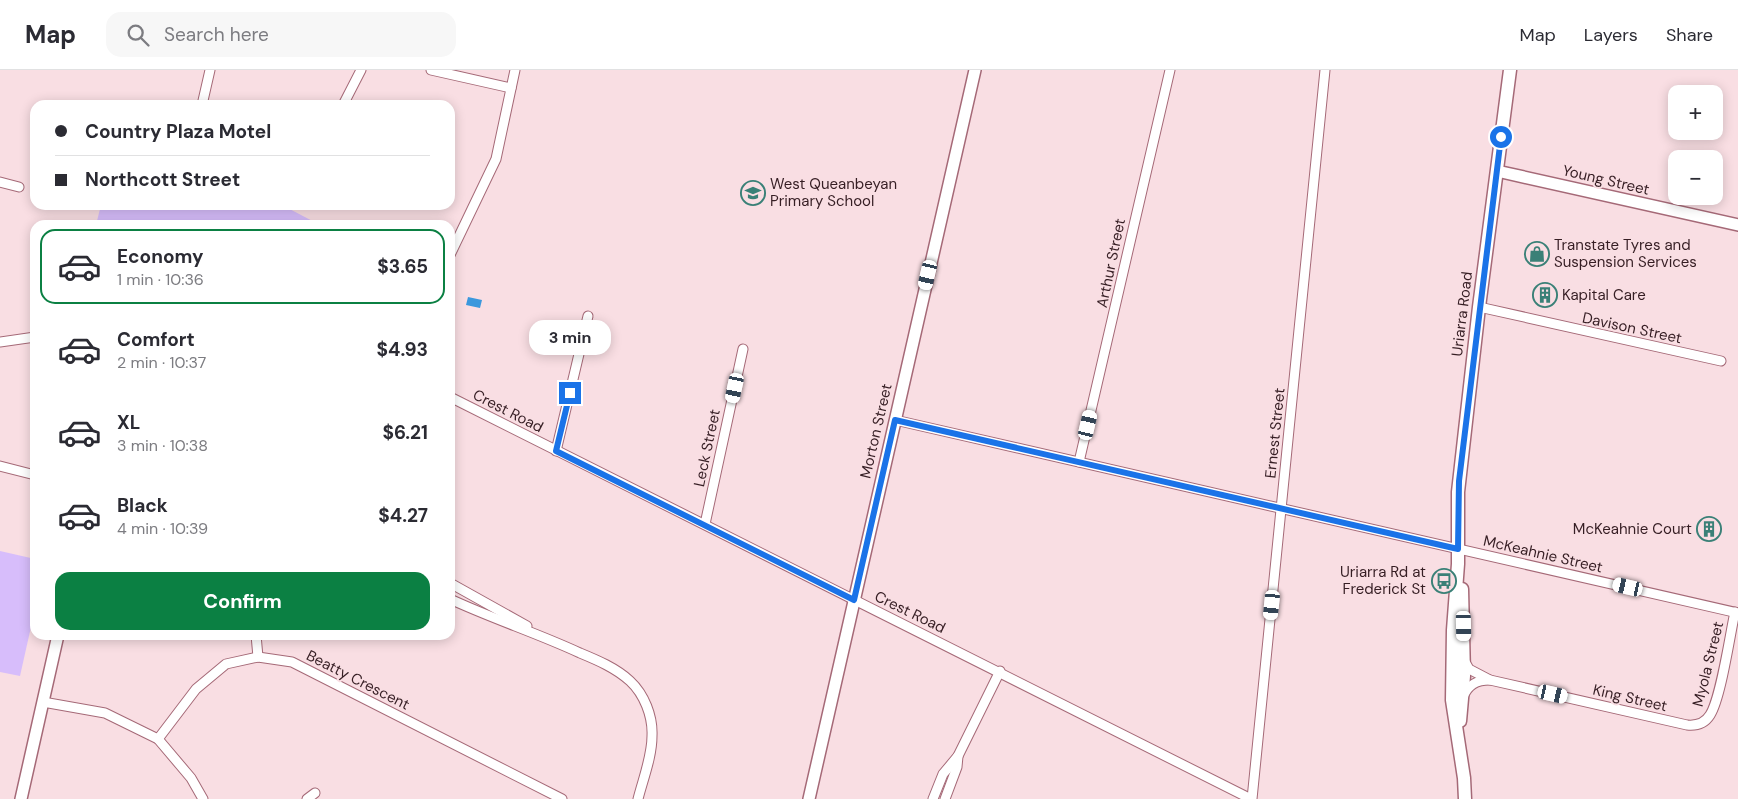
<!DOCTYPE html>
<html lang="en">
<head>
<meta charset="utf-8">
<style>
  body { margin:0; font-family:"DM Sans",sans-serif; background:#f7f7f7; color:#2b2b33; height:100vh; display:flex; flex-direction:column; font-size:19px; white-space:nowrap }
  * { box-sizing:border-box; margin:0 }
  p { font-size:16px; color:#7c7c81 }
  .icon { flex:none; width:28px; height:28px; fill:none; stroke:currentColor; stroke-width:2; stroke-linecap:round; stroke-linejoin:round }
  .map { position:relative; flex:1; overflow:hidden }
  .panel { position:absolute; left:30px; top:150px; width:425px; height:420px; display:flex; flex-direction:column; background:#fff; border-radius:15px; box-shadow:0 2px 12px #0003 }
  .panel>* { flex:none }
  .top-card { position:absolute; left:30px; top:30px; width:425px; height:110px; border-radius:15px; box-shadow:0 2px 12px #0003; display:grid; align-content:center; height:110px; padding:0 25px; background:#fff }
  .tools { position:absolute; left:1668px; top:15px; display:grid; gap:10px }
  .tools a { display:grid; place-items:center; width:55px; height:55px; border-radius:10px; background:#fff; box-shadow:0 2px 12px #0003; font-size:25px }
  .end { position:absolute; width:22px; height:22px; margin:-11px; border:6px solid #1a73e8; background:#fff; box-shadow:0 0 0 2px #fff }
  .from { border-radius:50% }
  .bubble { position:absolute; height:35px; border-radius:15px; background:#fff; box-shadow:0 2px 12px #0003; font-size:16px; font-weight:700; line-height:35px; text-align:center }
  .car { position:absolute; width:15px; height:30px; margin:-15px -8px; border-radius:6px; box-shadow:0 0 4px 1px #0007; background:linear-gradient(#fff 24%,#345 0 40%,#fff 0 76%,#345 0 86%,#fff 0) }
  .top-card b { display:flex; align-items:center; gap:18px; height:48px; font-size:19px }
  .top-card b+b { border-top:1px solid #e1e1e2 }
  .top-card i { width:12px; height:12px; background:#2b2b33 }
  ul { padding:9px 0 0; list-style:none }
  li { display:flex; align-items:center; gap:15px; height:75px; margin:0 10px 8px; padding:0 15px; border:2px solid transparent; border-radius:15px }
  li div { flex:1 }
  li b { display:block; font-size:19px }
  li em { font-style:normal; font-weight:700 }
  li.active { border-color:#0b8043 }
  li>.icon { width:45px; height:45px; stroke-width:1.5 }
  .action { display:flex; gap:10px; margin-top:auto; padding:10px 25px }
  .action a { flex:1; height:58px; border-radius:15px; background:#0b8043; color:#fff; font-size:20px; font-weight:700; line-height:58px; text-align:center }
  header { display:flex; align-items:center; gap:30px; box-sizing:border-box; height:70px; padding:0 25px; background:#fff; border-bottom:1px solid #e1e1e2 }
  header strong { font-size:24px }
  nav { display:flex; gap:28px; margin-inline-start:auto; font-size:18px }
  .search { width:350px; height:45px; background:#f7f7f7; display:flex; align-items:center; gap:12px; box-sizing:border-box; padding:0 18px; border-radius:15px; color:#7c7c81; font-size:19px }
  .map>svg:first-child { display:block }
  .green { fill:#d7bdfb }
  .water { fill:#3b98dd }
  .lines { fill:none; stroke-linecap:round; stroke-linejoin:round }
  .minor-casing { stroke:#a56977; stroke-width:11 }
  .tertiary-casing { stroke:#a56977; stroke-width:14 }
  .secondary-casing { stroke:#a56977; stroke-width:15 }
  .minor { stroke:#fff; stroke-width:9 }
  .tertiary { stroke:#fff; stroke-width:11 }
  .secondary { stroke:#fff; stroke-width:12 }
  .route { stroke:#1a73e8; stroke-width:6 }
  .labels { text-anchor:middle; dominant-baseline:central; stroke-width:4; stroke-linejoin:round; paint-order:stroke }
  .street-label { font-size:15px; fill:#361e24; stroke:#f9dee3 }
  .poi-label { font-size:15px; fill:#361e24; stroke:#f9dee3; text-anchor:start }
</style>
</head>
<body>
<header>
<strong>Map</strong>
<div class="search"><svg class="icon" aria-label="search" viewBox="0 0 24 24"><circle cx="10" cy="10" r="6"/><path d="M15 15l6 6"/></svg>Search here</div>
<nav><a>Map</a><a>Layers</a><a>Share</a></nav>
</header>
<div class="map">
<svg width="1738" height="729" viewBox="0 0 1738 729">
  <rect width="100%" height="100%" fill="#f9dee3"/>
  <g class="green">
    <polygon points="101,135 282,135 320,155 96,155"/>
    <polygon points="0,481 35,489 35,539 20,606 0,602"/>
  </g>
  <polygon class="water" points="468,227 482,230 480,238 466,235"/>
  <g class="lines">
    <defs>
      <g id="minor">
        <polyline points="431,0 511,18"/>
        <polyline points="202,35 210,0"/>
        <polyline points="343,35 361,0"/>
        <polyline points="0,112 19,117"/>
        <polyline points="450,185 496,89 515,0"/>
        <polyline points="1479,237 1721,291"/>
        <polyline points="0,272 35,267"/>
        <polyline points="450,327 1251,729"/>
        <polyline points="895,350 1738,543"/>
        <polyline points="556,381 588,246"/>
        <polyline points="1079,392 1170,0"/>
        <polyline points="0,396 35,405"/>
        <polyline points="705,454 743,279"/>
        <polyline points="450,513 527,556"/>
        <path d="M450 529C493 549 537 563 580 583 597 590 616 598 630 611 644 624 653 646 652 666 652 687 643 709 638 729"/>
        <polyline points="256,565 258,587"/>
        <path d="M1465 592 1469 599 1490 610 1687 655C1697 656 1705 653 1710 645 1721 628 1730 564 1735 542"/>
        <path d="M1463 627C1468 615 1476 610 1490 610"/>
        <polyline points="43,632 105,643 158,669 191,708 203,729"/>
        <polyline points="158,669 196,619 226,594 258,587 292,592 562,729"/>
        <polyline points="307,729 315,723"/>
        <polyline points="933,729 943,704 958,686 1000,601"/>
        <polyline points="945,729 957,697 958,686"/>
        <polyline points="1252,729 1325,0"/>
      </g>
      <g id="tertiary">
        <polyline points="1497,101 1738,155"/>
        <polyline points="21,729 58,565"/>
        <polyline points="809,729 975,0"/>
      </g>
      <g id="secondary">
        <polyline points="1460,651 1464,606 1462,519"/>
        <polyline points="1465,729 1464,708 1452,630 1453,560 1458,494 1458,422 1479,237 1510,0"/>
      </g>
    </defs>
    <use href="#minor" class="minor-casing"/>
    <use href="#tertiary" class="tertiary-casing"/>
    <use href="#secondary" class="secondary-casing"/>
    <use href="#minor" class="minor"/>
    <use href="#tertiary" class="tertiary"/>
    <use href="#secondary" class="secondary"/>
  </g>
  <g class="lines">
    <polyline class="route" points="570,323 556,381 854,530 895,350 1458,479 1459,411 1501,67"/>
  </g>
  <defs>
    <symbol id="school-ring" viewBox="-11 -11 22 22"><circle r="9.5" fill="#f9dee3" stroke="#3a8077" stroke-width="1.5"/><path d="M0-5L7-2L0 1L-7-2ZM-4 1L0 2.5L4 1V4Q0 6-4 4Z" fill="#3a8077"/></symbol>
    <symbol id="shop-ring" viewBox="-11 -11 22 22"><circle r="9.5" fill="#f9dee3" stroke="#3a8077" stroke-width="1.5"/><path d="M-5-2.5h2.3a2.7 3.5 0 0 1 5.4 0H5L5.5 6h-11ZM-1.5-2.5h3a1.5 2.3 0 0 0-3 0Z" fill="#3a8077"/></symbol>
    <symbol id="building-ring" viewBox="-11 -11 22 22"><circle r="9.5" fill="#f9dee3" stroke="#3a8077" stroke-width="1.5"/><path d="M-4-6H4V6H1V3H-1V6H-4ZM-2.5-4.3h1.7v1.8h-1.7ZM.8-4.3h1.7v1.8H.8ZM-2.5-1h1.7V.8h-1.7ZM.8-1h1.7V.8H.8Z" fill="#3a8077"/></symbol>
    <symbol id="bus-ring" viewBox="-11 -11 22 22"><circle r="9.5" fill="#f9dee3" stroke="#3a8077" stroke-width="1.5"/><path d="M-5-6H5V4H4V6H2V4H-2V6H-4V4H-5ZM-3.5-4V0h7V-4ZM-3.5 1.2v1.5H-2V1.2ZM2 1.2v1.5H3.5V1.2Z" fill="#3a8077"/></symbol>
  </defs>
  <g fill-rule="evenodd">
    <use href="#school-ring" x="739" y="109" width="28" height="28"/>
    <use href="#shop-ring" x="1523" y="170" width="28" height="28"/>
    <use href="#building-ring" x="1531" y="211" width="28" height="28"/>
    <use href="#building-ring" x="1695" y="445" width="28" height="28"/>
    <use href="#bus-ring" x="1430" y="497" width="28" height="28"/>
  </g>
  <g class="labels">
    <g class="street-label">
      <text transform="translate(1606 110) rotate(13)">Young Street</text>
      <text transform="translate(1111 193) rotate(-78)">Arthur Street</text>
      <text transform="translate(1462 244) rotate(-83)">Uriarra Road</text>
      <text transform="translate(1632 258) rotate(12)">Davison Street</text>
      <text transform="translate(508 341) rotate(27)">Crest Road</text>
      <text transform="translate(876 361) rotate(-77)">Morton Street</text>
      <text transform="translate(1275 363) rotate(-84)">Ernest Street</text>
      <text transform="translate(707 378) rotate(-78)">Leck Street</text>
      <text transform="translate(1543 484) rotate(13)">McKeahnie Street</text>
      <text transform="translate(910 542) rotate(26)">Crest Road</text>
      <text transform="translate(1708 594) rotate(-76)">Myola Street</text>
      <text transform="translate(358 610) rotate(27)">Beatty Crescent</text>
      <text transform="translate(1630 628) rotate(13)">King Street</text>
    </g>
    <g class="poi-label">
      <text x="770" y="114">West Queanbeyan<tspan x="770" dy="17">Primary School</tspan></text>
      <text x="1554" y="175">Transtate Tyres and<tspan x="1554" dy="17">Suspension Services</tspan></text>
      <text x="1562" y="225">Kapital Care</text>
      <text x="1692" y="459" text-anchor="end">McKeahnie Court</text>
      <text x="1426" y="502" text-anchor="end">Uriarra Rd at<tspan x="1426" dy="17">Frederick St</tspan></text>
    </g>
  </g>
</svg>
<div class="tools">
<a>+</a>
<a>−</a>
</div>
<i class="end from" style="left:1501px;top:67px"></i>
<i class="end" style="left:570px;top:323px"></i>
<div class="bubble" style="left:529px;top:250px;width:82px">3 min</div>
<i class="car" style="left:928px;top:205px;rotate:193deg"></i>
<i class="car" style="left:735px;top:318px;rotate:192deg"></i>
<i class="car" style="left:1088px;top:355px;rotate:13deg"></i>
<i class="car" style="left:1628px;top:517px;rotate:283deg"></i>
<i class="car" style="left:1272px;top:535px;rotate:186deg"></i>
<i class="car" style="left:1464px;top:556px;rotate:179deg"></i>
<i class="car" style="left:1553px;top:624px;rotate:103deg"></i>
<div class="top-card">
<b><i class="from"></i>Country Plaza Motel</b>
<b><i></i>Northcott Street</b>
</div>
<section class="panel">
<ul>
<li class="active"><svg class="icon" aria-label="car" viewBox="0 0 24 24"><path d="M5 17H2v-5l4-1 3-4h7l3 4 3 1v5h-3M9 17h6M6 11h13"/><circle cx="7" cy="17" r="2"/><circle cx="17" cy="17" r="2"/></svg><div><b>Economy</b><p>1 min · 10:36</p></div><em>$3.65</em></li>
<li><svg class="icon" aria-label="car" viewBox="0 0 24 24"><path d="M5 17H2v-5l4-1 3-4h7l3 4 3 1v5h-3M9 17h6M6 11h13"/><circle cx="7" cy="17" r="2"/><circle cx="17" cy="17" r="2"/></svg><div><b>Comfort</b><p>2 min · 10:37</p></div><em>$4.93</em></li>
<li><svg class="icon" aria-label="car" viewBox="0 0 24 24"><path d="M5 17H2v-5l4-1 3-4h7l3 4 3 1v5h-3M9 17h6M6 11h13"/><circle cx="7" cy="17" r="2"/><circle cx="17" cy="17" r="2"/></svg><div><b>XL</b><p>3 min · 10:38</p></div><em>$6.21</em></li>
<li><svg class="icon" aria-label="car" viewBox="0 0 24 24"><path d="M5 17H2v-5l4-1 3-4h7l3 4 3 1v5h-3M9 17h6M6 11h13"/><circle cx="7" cy="17" r="2"/><circle cx="17" cy="17" r="2"/></svg><div><b>Black</b><p>4 min · 10:39</p></div><em>$4.27</em></li>
</ul>
<div class="action"><a>Confirm</a></div>
</section>
</div>
</body>
</html>
